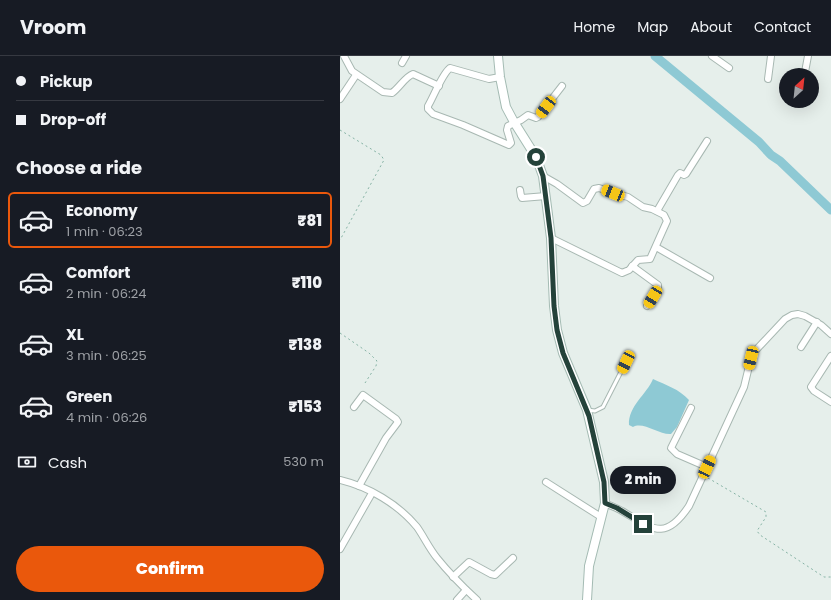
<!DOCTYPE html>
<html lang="en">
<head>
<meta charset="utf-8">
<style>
  body { margin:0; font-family:Poppins,sans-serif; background:#20242c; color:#f1f3f6; height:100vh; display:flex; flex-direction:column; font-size:15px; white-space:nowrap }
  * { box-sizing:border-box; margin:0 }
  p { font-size:13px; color:#9ea1a6 }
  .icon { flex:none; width:22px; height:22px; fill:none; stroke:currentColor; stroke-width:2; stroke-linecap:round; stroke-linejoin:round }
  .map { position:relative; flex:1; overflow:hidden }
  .drawer { display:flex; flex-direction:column; background:#171b24; width:340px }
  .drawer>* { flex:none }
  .guide { display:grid; align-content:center; height:88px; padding:0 16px; background:#171b24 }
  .needle { width:26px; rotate:27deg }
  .controls { position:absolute; left:439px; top:12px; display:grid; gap:8px }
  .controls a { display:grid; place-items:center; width:40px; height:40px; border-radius:50%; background:#171b24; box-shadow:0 4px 16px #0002; font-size:20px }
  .end { position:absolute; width:18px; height:18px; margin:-9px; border:5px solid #24423a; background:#fff; box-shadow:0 0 0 2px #fff }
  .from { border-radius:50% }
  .bubble { position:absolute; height:28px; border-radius:14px; background:#171b24; box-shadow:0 4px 16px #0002; font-size:13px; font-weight:800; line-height:28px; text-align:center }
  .car { position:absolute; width:12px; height:24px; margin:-12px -6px; border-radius:5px; box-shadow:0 0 3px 1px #0007; background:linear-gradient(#f5c518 24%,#345 0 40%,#f5c518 0 76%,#345 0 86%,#f5c518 0) }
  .guide b { display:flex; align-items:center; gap:14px; height:38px; font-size:15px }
  .guide b+b { border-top:1px solid #363941 }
  .guide i { width:10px; height:10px; background:#f1f3f6 }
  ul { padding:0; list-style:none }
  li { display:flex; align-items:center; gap:12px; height:56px; margin:0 8px 6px; padding:0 8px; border:2px solid transparent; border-radius:6px }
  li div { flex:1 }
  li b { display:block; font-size:15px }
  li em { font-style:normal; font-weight:800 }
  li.selected { border-color:#ea580c }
  li>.icon { width:36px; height:36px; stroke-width:1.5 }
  h2 { padding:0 16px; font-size:18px; line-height:48px }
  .pay { display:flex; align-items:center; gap:10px; height:44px; padding:0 16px; font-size:15px }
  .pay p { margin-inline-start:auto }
  .button { display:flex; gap:8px; margin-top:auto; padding:8px 16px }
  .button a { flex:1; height:46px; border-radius:24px; background:#ea580c; color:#fff; font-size:16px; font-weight:800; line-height:46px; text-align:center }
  header { display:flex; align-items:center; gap:24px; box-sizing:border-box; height:56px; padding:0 20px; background:#171b24; border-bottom:1px solid #363941 }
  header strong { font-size:19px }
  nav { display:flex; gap:22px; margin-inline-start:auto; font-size:14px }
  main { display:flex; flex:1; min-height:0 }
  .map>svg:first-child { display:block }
  .water { fill:#8ec9d4 }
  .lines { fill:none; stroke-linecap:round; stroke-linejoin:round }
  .river { stroke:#8ec9d4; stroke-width:9 }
  .lane-casing { stroke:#a8b8b2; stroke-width:5 }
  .street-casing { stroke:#a8b8b2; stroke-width:8 }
  .secondary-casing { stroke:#a4bbb3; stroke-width:10 }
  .path { stroke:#86b3a5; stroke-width:1; stroke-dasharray:2 3; stroke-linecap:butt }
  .lane { stroke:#fff; stroke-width:3 }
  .street { stroke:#fff; stroke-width:6 }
  .secondary { stroke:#fff; stroke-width:8 }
  .route { stroke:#24423a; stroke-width:5 }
</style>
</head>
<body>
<header>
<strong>Vroom</strong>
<nav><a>Home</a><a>Map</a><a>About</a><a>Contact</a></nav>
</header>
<main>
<section class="drawer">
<div class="guide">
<b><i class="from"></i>Pickup</b>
<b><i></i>Drop-off</b>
</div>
<h2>Choose a ride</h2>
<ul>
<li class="selected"><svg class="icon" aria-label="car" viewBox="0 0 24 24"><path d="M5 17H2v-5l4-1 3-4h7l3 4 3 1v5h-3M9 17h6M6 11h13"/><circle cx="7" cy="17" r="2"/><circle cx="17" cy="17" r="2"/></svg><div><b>Economy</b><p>1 min · 06:23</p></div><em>₹81</em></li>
<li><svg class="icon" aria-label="car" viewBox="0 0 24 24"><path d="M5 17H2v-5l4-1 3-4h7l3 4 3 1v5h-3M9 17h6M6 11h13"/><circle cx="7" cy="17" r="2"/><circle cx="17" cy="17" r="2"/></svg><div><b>Comfort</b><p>2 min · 06:24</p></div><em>₹110</em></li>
<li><svg class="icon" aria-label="car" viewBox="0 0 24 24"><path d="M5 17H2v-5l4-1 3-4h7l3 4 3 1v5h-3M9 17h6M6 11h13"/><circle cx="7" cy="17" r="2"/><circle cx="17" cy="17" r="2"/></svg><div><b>XL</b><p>3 min · 06:25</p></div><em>₹138</em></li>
<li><svg class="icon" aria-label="car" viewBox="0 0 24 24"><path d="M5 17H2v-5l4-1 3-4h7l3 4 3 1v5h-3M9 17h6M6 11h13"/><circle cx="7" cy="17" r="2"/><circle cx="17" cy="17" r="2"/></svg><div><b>Green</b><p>4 min · 06:26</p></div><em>₹153</em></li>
</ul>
<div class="pay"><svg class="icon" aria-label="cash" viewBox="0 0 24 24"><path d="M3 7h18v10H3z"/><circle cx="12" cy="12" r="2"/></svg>Cash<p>530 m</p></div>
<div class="button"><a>Confirm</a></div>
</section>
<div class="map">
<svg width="491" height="544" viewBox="0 0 491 544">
  <rect width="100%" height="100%" fill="#e6efeb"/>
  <path class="water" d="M313 323C326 329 339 333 349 344L337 371 331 378C319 379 303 365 293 371L289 369C288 350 307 338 313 323Z"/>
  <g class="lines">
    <polyline class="river" points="315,0 419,86 431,99 440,105 491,154"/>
    <defs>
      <polyline id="lane" points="247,354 255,355 263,351 286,306"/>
      <g id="street">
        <path d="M4 0 12 15 43 36 52 37C60 31 65 21 73 18L99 30"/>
        <polyline points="372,0 389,12"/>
        <polyline points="62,7 66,0"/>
        <polyline points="465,16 468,0"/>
        <path d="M160 21 149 23 110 12C102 18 94 40 88 50V53L93 58 123 69 169 89 171 87 167 74 168 70 181 64 188 59 196 62 198 61 222 30"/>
        <polyline points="428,23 431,0"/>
        <polyline points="0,43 16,19"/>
        <polyline points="203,120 217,128 243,147 247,145 254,133 259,132 273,137 288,141 303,151 312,153 324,159 327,165 310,203 298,204 289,214 282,217 211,182"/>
        <polyline points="180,134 181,140 182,142 206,140"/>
        <polyline points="317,155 338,119 340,117 344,119 346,118 367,85"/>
        <polyline points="316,191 370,222"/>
        <polyline points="292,210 318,229 318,232 307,250"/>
        <polyline points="461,291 477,266"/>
        <polyline points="491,300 471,331 474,335 491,346"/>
        <polyline points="14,351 23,339 56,363 58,366 46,382 19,430"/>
        <polyline points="351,352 331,392 337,398 367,411"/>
        <path d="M0 424C29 431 58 448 77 471 84 481 89 492 97 502 109 517 123 531 137 544"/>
        <polyline points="206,426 261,461"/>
        <path d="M265 447C271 450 277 452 282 455 313 473 325 486 349 450L404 331 411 302 415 295 445 263 452 259 458 258 465 260 481 269 491 278"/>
        <polyline points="0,493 32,437"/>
        <polyline points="113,521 129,506 151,518 155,519 173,502"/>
        <polyline points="117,544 126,534"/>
      </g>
      <polyline id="secondary" points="158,0 160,21 166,51 174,66 196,101 203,120 211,182 214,250 217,274 223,297 247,354 264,426 265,447 249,510 247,544"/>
    </defs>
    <use href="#lane" class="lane-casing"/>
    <use href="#street" class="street-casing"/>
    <use href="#secondary" class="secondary-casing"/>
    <g class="path">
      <polyline points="0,74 41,99 44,104 0,184"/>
      <polyline points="0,277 29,297 37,305 36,310 25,327"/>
      <polyline points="368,422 426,456 426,461 417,475 420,479 484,521 491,521"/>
    </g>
    <use href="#lane" class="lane"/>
    <use href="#street" class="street"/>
    <use href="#secondary" class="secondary"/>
  </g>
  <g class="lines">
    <polyline class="route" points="196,101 203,120 211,182 214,250 217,274 223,297 249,360 264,426 265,447 277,452 303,468"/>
  </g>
</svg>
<div class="controls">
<a><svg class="needle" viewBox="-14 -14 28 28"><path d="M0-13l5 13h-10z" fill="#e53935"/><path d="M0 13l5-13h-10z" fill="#9ea1a6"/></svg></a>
</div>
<i class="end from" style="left:196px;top:101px"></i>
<i class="end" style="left:303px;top:468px"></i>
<div class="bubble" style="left:270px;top:410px;width:66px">2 min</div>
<i class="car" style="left:206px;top:51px;rotate:217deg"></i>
<i class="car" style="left:273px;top:137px;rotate:292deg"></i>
<i class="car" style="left:313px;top:241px;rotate:211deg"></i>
<i class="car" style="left:411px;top:302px;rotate:193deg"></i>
<i class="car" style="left:286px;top:306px;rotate:206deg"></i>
<i class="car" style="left:367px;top:411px;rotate:25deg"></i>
</div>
</main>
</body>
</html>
